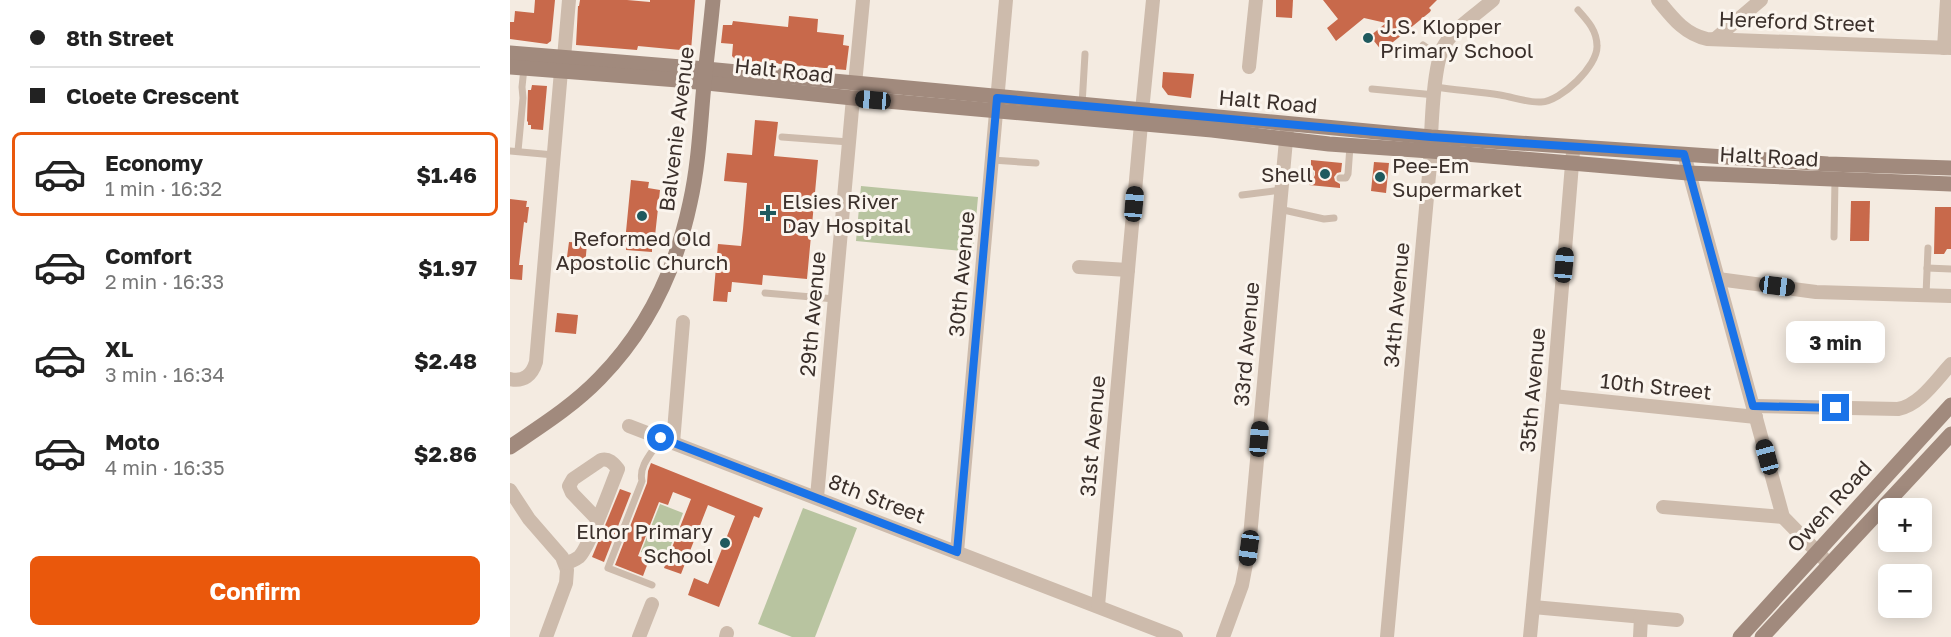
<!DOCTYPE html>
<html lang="en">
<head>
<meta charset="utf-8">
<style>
  body { margin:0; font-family:"Golos Text",sans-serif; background:#f2f2f2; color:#222; height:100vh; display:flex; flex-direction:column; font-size:22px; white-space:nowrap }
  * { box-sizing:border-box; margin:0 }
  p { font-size:20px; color:#767676 }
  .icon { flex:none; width:33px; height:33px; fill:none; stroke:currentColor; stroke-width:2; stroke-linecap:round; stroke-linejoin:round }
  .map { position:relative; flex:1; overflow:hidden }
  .details { display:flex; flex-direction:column; background:#fff; width:510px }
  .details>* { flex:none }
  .hud { display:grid; align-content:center; height:132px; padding:0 30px; background:#fff }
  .buttons { position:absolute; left:1368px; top:498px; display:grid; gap:12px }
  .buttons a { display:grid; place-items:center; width:54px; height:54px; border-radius:9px; background:#fff; box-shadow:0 3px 15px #0003; font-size:30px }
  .end { position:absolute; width:27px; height:27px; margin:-14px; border:8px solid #1a73e8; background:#fff; box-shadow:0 0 0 3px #fff }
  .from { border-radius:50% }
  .bubble { position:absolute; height:42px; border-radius:9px; background:#fff; box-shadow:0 3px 15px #0003; font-size:20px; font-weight:700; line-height:42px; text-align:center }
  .car { position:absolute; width:18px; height:36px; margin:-18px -9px; border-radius:8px; box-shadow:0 0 4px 2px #0007; background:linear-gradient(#222 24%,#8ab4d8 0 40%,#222 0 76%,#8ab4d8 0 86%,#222 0) }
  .hud b { display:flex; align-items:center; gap:21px; height:57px; font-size:22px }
  .hud b+b { border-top:2px solid #e0e0e0 }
  .hud i { width:15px; height:15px; background:#222 }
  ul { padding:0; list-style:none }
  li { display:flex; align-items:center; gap:18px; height:84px; margin:0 12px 9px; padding:0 18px; border:3px solid transparent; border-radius:9px }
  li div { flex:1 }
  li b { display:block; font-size:22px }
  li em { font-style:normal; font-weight:700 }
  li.on { border-color:#ea580c }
  li>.icon { width:54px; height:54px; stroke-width:1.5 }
  .primary-button { display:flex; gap:12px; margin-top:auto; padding:12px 30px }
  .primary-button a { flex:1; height:69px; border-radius:9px; background:#ea580c; color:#fff; font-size:24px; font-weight:700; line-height:69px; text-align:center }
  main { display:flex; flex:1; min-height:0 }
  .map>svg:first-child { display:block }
  .green { fill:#b8c4a0 }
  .building { fill:#c8694b }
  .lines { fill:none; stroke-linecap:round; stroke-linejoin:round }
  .lane { stroke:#cdbbac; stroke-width:7 }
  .street { stroke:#cdbbac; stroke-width:14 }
  .secondary { stroke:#a18a7d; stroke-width:15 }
  .route { stroke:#1a73e8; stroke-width:8 }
  .poi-dot { fill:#1f5a5e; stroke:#fbf5ee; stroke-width:2 }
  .labels { text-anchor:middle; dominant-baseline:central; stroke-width:6; stroke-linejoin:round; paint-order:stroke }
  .street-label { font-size:21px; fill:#3b302b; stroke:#fbf5ee }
  .poi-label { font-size:21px; fill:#3b302b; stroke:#fbf5ee; text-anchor:start }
</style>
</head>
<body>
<main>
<section class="details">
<div class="hud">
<b><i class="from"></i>8th Street</b>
<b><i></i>Cloete Crescent</b>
</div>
<ul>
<li class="on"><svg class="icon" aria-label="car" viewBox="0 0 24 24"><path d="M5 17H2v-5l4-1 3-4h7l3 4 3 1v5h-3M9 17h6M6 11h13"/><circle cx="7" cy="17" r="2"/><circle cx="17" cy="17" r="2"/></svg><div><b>Economy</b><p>1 min · 16:32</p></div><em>$1.46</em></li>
<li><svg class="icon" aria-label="car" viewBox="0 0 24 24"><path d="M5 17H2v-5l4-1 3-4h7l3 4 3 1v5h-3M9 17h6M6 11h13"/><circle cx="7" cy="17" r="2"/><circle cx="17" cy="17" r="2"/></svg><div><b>Comfort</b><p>2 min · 16:33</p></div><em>$1.97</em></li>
<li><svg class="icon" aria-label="car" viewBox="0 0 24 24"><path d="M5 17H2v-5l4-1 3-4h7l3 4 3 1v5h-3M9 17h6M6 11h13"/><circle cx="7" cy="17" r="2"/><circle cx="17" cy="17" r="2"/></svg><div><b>XL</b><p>3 min · 16:34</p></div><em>$2.48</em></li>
<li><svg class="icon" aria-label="car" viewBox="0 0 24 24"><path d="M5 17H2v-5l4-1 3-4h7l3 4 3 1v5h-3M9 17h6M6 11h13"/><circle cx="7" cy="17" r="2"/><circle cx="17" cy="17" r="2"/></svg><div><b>Moto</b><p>4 min · 16:35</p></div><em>$2.86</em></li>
</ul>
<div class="primary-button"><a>Confirm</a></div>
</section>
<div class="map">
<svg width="1441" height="637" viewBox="0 0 1441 637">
  <rect width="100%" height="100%" fill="#f4ebe1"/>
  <g class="green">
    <polygon points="351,186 468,197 463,252 346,241"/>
    <polygon points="150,504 173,513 155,561 131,552"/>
    <polygon points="293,508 347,528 305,637 282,637 248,624"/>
  </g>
  <g class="building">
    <polygon points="25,0 45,0 41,41 37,44 0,39 0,22 4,22 5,11 24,13"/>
    <polygon points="70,0 117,0 140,2 140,0 185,0 181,51 128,46 127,50 66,45 68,6 69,6"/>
    <polygon points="766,0 783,0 782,18 766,17"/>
    <polygon points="813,0 927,0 919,8 921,10 920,12 872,51 860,36 876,23 854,18 826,41 817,28 828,19"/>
    <polygon points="279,16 308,19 307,32 334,35 333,45 339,46 336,70 226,60 222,56 223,44 211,43 213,25 222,25 223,21 278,27"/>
    <polygon points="653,72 684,74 681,98 658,95 652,87"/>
    <polygon points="22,85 37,86 33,130 21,129 21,125 18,125 18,122 17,121 18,90 21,90"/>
    <polygon points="245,120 268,122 264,156 308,160 297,279 253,275 252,285 222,282 221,292 218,292 217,302 203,301 208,244 231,246 233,229 237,183 214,181 217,153 242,155"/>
    <polygon points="801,160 832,163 831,172 827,173 824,177 825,181 830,184 830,188 799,185 799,180 803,179 805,175 805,171 801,168"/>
    <polygon points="864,162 879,163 876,193 861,191"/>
    <polygon points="121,180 139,182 138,188 150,190 144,245 142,245 142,252 116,250 116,242 115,242"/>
    <polygon points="0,199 17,201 16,207 19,207 17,223 14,222 9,265 13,265 12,280 0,279"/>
    <polygon points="1341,201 1360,201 1359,241 1340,241"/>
    <polygon points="1425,207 1441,207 1441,249 1437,249 1434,254 1424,254"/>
    <polygon points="59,242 77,243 75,267 63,266 64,258 57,257"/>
    <polygon points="47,313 68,315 66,334 45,332"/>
    <polygon points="141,463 253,508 249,518 244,516 209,607 178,595 184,578 198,584 225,516 198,505 171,574 154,568 181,499 163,492 158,505 149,502 128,556 139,560 133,576 105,565 137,483 138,471"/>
    <polygon points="110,489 121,493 94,562 82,557"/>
  </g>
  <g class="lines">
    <g class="lane">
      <polyline points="913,45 930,57"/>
      <path d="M925 87C947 90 969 92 990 95 1003 97 1018 103 1031 102 1051 101 1088 66 1087 46 1087 31 1078 21 1068 10"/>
      <polyline points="862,89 925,95"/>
      <polyline points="572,105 575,54"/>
      <polyline points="272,137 339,142"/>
      <polyline points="0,151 44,155"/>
      <polyline points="8,151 13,98 12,87 14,68"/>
      <polyline points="482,160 526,163"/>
      <polyline points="773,172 800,174"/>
      <polyline points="830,178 836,178 838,174 840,146"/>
      <polyline points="732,195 771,190"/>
      <polyline points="769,209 814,219 824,218"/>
      <polyline points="1324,237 1325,180"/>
      <polyline points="1417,268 1441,269"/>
      <polyline points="255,293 325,299"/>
      <polyline points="1416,295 1418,248"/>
      <path d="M142 585 98 568 132 481C128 465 144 451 151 438"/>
    </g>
    <g class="street">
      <path d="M1148 0C1162 17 1174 34 1197 39L1441 48"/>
      <polyline points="1205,39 1251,0"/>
      <polyline points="1434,48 1437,0"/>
      <polyline points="54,58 59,0"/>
      <polyline points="739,67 746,0"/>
      <polyline points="345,84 353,0"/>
      <polyline points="632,111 643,0"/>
      <polyline points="1174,154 1273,517 1320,565"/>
      <polyline points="569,267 618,270"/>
      <polyline points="1208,279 1306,292 1441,296"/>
      <path d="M0 379C14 382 22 375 26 362L51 71"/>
      <polyline points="1043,396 1246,417"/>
      <path d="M1243 406 1388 409C1410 405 1426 380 1441 364"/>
      <polyline points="119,426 666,637"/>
      <polyline points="163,443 173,322"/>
      <polyline points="0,490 19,519 52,557 57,570 56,583 36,637"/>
      <polyline points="307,497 343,98"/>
      <polyline points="1153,507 1273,517"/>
      <polyline points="447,552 496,0"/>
      <path d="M56 563C60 562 65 560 69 557 79 548 101 486 108 469 103 463 99 458 91 460L63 479 59 486 62 493 87 519"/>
      <polyline points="588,606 631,124"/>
      <polyline points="1023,607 1167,620"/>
      <polyline points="129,637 142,604"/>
      <polyline points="216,637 217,633"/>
      <polyline points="713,637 732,585 739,548 777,129"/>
      <path d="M877 637 920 164C921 139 922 63 935 44 946 27 968 13 983 0"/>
      <polyline points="1020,637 1043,396 1063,152"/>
      <polyline points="1130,637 1131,617"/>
    </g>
    <g class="secondary">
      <polyline points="0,53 196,69 921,137 1318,164 1441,168"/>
      <polyline points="0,67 168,80 343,98 702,130 819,144 920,151 1178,173 1441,184"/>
      <path d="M0 447C31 426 63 406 90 378 137 330 166 269 180 203 188 168 190 131 193 95 196 63 200 32 203 0"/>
      <polyline points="1230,637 1441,405"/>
      <polyline points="1252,637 1441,434"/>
    </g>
  </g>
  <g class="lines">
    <polyline class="route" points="151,438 447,552 487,98 921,137 1174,154 1243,406 1326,408"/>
  </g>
  <g class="poi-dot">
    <circle cx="858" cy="38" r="6"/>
    <circle cx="815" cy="174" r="6"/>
    <circle cx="870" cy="177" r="6"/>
    <path d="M255 204h6v6h6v6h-6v6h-6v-6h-6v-6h6z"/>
    <circle cx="132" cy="216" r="6"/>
    <circle cx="215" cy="543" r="6"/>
  </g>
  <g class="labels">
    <g class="street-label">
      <text transform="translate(1287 21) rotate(2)">Hereford Street</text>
      <text transform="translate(274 70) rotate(6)">Halt Road</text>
      <text transform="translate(758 101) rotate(5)">Halt Road</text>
      <text transform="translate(166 129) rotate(-83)">Balvenie Avenue</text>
      <text transform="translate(1259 156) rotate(3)">Halt Road</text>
      <text transform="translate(451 274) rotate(-85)">30th Avenue</text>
      <text transform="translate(886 305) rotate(-85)">34th Avenue</text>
      <text transform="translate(302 314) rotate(-85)">29th Avenue</text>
      <text transform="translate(736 344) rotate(-85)">33rd Avenue</text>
      <text transform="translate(1146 386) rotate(6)">10th Street</text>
      <text transform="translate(1022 390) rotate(-85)">35th Avenue</text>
      <text transform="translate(582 436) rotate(-85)">31st Avenue</text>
      <text transform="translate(367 498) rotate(21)">8th Street</text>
      <text transform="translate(1319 506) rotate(-48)">Owen Road</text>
    </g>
    <g class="poi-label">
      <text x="870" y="26">J.S. Klopper<tspan x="870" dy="24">Primary School</tspan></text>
      <text x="882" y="165">Pee-Em<tspan x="882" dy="24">Supermarket</tspan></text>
      <text x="803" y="174" text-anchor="end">Shell</text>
      <text x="272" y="201">Elsies River<tspan x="272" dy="24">Day Hospital</tspan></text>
      <text x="132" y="238" text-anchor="middle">Reformed Old<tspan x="132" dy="24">Apostolic Church</tspan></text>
      <text x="203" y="531" text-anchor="end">Elnor Primary<tspan x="203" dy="24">School</tspan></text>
    </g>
  </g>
</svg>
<div class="buttons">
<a>+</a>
<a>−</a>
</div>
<i class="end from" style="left:151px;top:438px"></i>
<i class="end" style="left:1326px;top:408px"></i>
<div class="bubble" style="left:1276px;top:321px;width:99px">3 min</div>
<i class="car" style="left:363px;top:100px;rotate:275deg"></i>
<i class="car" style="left:624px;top:204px;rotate:5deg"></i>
<i class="car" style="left:1054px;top:265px;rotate:5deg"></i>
<i class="car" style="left:1267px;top:286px;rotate:97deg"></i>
<i class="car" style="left:749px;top:439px;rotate:5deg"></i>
<i class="car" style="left:1257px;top:457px;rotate:345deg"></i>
<i class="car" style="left:739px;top:548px;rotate:188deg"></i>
</div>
</main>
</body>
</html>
